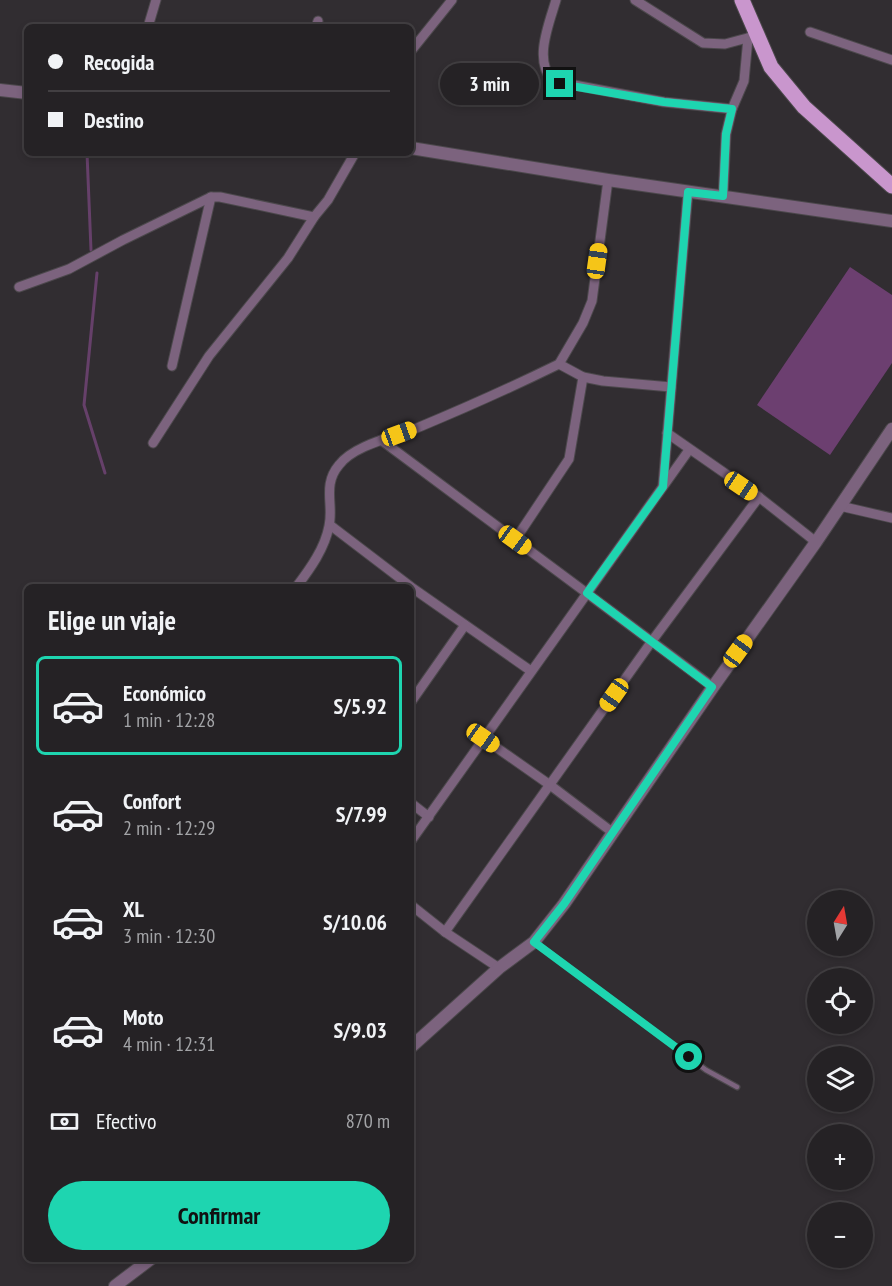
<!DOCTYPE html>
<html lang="es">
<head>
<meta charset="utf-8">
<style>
  body { margin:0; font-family:"PT Sans Narrow",sans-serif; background:#2d2a2d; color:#f1f3f6; height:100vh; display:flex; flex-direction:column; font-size:22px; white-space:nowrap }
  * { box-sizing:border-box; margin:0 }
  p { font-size:20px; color:#a3a4a7 }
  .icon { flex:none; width:33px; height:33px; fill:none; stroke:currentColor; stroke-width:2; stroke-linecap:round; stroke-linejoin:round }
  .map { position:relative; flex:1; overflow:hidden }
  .details { position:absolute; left:24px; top:584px; width:390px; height:678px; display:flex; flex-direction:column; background:#252225; border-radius:9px; box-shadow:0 3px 9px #0003,0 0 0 2px #423f42 }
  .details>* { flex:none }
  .banner { position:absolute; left:24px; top:24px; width:390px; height:132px; border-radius:9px; box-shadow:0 3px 9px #0003,0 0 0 2px #423f42; display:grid; align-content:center; height:132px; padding:0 24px; background:#252225 }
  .needle { width:39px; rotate:11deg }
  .buttons { position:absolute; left:807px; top:890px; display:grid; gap:12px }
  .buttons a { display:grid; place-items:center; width:66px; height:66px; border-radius:50%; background:#252225; box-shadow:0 3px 9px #0003,0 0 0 2px #423f42; font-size:30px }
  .end { position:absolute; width:27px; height:27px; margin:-14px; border:8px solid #1ed5b0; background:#111; box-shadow:0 0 0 3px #111 }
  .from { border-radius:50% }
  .bubble { position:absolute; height:42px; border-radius:21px; background:#252225; box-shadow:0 3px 9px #0003,0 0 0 2px #423f42; font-size:20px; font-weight:600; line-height:42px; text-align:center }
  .car { position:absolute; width:18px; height:36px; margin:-18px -9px; border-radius:8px; box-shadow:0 0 4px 2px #0007; background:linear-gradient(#f5c518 24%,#345 0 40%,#f5c518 0 76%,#345 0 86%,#f5c518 0) }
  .banner b { display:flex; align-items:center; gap:21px; height:57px; font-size:22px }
  .banner b+b { border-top:2px solid #423f42 }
  .banner i { width:15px; height:15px; background:#f1f3f6 }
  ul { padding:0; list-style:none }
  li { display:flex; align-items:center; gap:18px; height:99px; margin:0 12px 9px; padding:0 12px; border:3px solid transparent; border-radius:9px }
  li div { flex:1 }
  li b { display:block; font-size:22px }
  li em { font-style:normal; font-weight:600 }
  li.current { border-color:#1ed5b0 }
  li>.icon { width:54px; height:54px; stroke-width:1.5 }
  h2 { padding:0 24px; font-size:27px; line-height:72px }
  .pay { display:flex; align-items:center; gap:15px; height:66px; padding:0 24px; font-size:22px }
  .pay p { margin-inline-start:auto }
  .button { display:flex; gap:12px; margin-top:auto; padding:12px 24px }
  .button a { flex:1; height:69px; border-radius:36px; background:#1ed5b0; color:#111; font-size:24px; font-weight:600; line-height:69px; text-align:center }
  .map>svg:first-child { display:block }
  .green { fill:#6c3f70 }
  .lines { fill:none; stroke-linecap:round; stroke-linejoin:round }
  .stream { stroke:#66406a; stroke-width:3 }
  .service-casing { stroke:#4c484c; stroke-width:7 }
  .minor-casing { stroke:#4c484c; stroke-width:11 }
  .tertiary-casing { stroke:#4c484c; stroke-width:14 }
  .primary-casing { stroke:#4c484c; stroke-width:17 }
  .service { stroke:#7c637e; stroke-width:4.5 }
  .minor { stroke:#7c637e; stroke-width:9 }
  .tertiary { stroke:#7c637e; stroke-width:12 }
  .primary { stroke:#c996cd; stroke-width:15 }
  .route { stroke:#1ed5b0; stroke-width:8 }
</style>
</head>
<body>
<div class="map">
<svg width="892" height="1286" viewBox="0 0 892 1286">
  <rect width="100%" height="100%" fill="#312d31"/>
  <polygon class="green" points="850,267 892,295 892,363 830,455 757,405"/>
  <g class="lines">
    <g class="stream">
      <polyline points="87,153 91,250"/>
      <polyline points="97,273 84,405 105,473"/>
    </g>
    <defs>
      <polyline id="service" points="536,943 706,1070 737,1087"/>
      <g id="minor">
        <path d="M556 0C549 24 533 61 553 81L664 102 732 109"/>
        <polyline points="635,0 703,43 725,44 751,37"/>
        <polyline points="148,27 156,0"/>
        <polyline points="316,27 318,21"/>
        <polyline points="810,32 892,60"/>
        <polyline points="411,51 452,0"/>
        <polyline points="723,197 726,134 732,109 744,81 748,38"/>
        <polyline points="19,287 69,269 123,240 211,197"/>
        <polyline points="559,364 583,323 592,301 608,180"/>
        <polyline points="172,366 211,197 220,197 314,217"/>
        <polyline points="667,433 759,497 816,542"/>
        <polyline points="381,440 713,687"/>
        <polyline points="153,443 209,356 288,258 314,217 328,200 355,153"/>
        <polyline points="663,485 688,192"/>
        <polyline points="840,506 892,518"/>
        <polyline points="330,525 410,586"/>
        <polyline points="515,540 569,459 583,377"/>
        <path d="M297 586C310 569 325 548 329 526 334 505 322 485 339 465 354 445 394 437 417 428 465 408 512 387 559 364L583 377 603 381 671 387"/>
        <polyline points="411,587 531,671"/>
        <polyline points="411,702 465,625"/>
        <polyline points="483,738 550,785 612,832"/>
        <polyline points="411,803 429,817"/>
        <polyline points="411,841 689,450"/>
        <polyline points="411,905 445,932 499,968"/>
        <polyline points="445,932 652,641 759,497"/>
      </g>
      <g id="tertiary">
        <polyline points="0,90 27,93"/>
        <polyline points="411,148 608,180 892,221"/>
        <polyline points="411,1047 499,968 534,942 564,904 713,687 816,542 892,429"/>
        <polyline points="115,1286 152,1258"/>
      </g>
      <polyline id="primary" points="742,0 771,67 804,107 892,186"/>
    </defs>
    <use href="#service" class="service-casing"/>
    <use href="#minor" class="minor-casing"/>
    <use href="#tertiary" class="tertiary-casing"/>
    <use href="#primary" class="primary-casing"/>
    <use href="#service" class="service"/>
    <use href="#minor" class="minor"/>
    <use href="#tertiary" class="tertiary"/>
    <use href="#primary" class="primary"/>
  </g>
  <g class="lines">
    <polyline class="route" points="560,84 664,102 732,109 726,134 723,196 688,192 663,487 587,593 712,687 564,904 534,942 689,1057"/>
  </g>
</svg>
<div class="buttons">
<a><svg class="needle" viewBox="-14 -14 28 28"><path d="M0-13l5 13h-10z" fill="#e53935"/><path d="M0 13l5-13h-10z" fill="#a3a4a7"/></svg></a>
<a><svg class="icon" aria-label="locate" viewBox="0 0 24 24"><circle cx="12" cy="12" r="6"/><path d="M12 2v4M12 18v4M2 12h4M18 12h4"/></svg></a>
<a><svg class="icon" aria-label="layers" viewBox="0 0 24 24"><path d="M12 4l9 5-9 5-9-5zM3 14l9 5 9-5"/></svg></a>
<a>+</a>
<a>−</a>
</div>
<i class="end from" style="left:689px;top:1057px"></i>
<i class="end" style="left:560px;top:84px"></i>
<div class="bubble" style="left:440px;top:63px;width:99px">3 min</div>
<i class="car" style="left:597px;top:261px;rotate:8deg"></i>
<i class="car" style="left:399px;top:434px;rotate:70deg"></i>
<i class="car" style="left:741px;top:486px;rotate:124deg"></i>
<i class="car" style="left:515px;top:540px;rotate:126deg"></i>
<i class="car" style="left:738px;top:651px;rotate:36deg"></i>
<i class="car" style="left:614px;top:695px;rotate:215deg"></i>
<i class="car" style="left:483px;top:738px;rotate:125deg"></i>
<div class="banner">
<b><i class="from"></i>Recogida</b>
<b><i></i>Destino</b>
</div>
<section class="details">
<h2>Elige un viaje</h2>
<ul>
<li class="current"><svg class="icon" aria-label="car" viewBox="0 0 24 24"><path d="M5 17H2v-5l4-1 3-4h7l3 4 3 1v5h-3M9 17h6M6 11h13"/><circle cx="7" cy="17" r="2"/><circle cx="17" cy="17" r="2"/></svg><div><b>Económico</b><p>1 min · 12:28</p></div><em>S/5.92</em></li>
<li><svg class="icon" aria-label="car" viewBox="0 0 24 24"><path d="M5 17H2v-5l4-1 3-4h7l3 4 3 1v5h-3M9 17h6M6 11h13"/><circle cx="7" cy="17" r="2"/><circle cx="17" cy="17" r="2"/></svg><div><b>Confort</b><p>2 min · 12:29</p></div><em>S/7.99</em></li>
<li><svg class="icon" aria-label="car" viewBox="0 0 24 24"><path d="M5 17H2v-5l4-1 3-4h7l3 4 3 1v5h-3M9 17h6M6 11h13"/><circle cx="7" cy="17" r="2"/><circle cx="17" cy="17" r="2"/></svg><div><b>XL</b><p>3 min · 12:30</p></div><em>S/10.06</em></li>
<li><svg class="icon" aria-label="car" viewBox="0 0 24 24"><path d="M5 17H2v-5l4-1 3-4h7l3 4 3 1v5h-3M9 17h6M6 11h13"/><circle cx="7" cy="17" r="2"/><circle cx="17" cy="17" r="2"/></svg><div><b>Moto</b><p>4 min · 12:31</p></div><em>S/9.03</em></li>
</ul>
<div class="pay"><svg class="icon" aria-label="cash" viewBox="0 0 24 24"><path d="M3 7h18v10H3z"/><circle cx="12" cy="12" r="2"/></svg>Efectivo<p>870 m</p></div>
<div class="button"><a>Confirmar</a></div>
</section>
</div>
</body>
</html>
